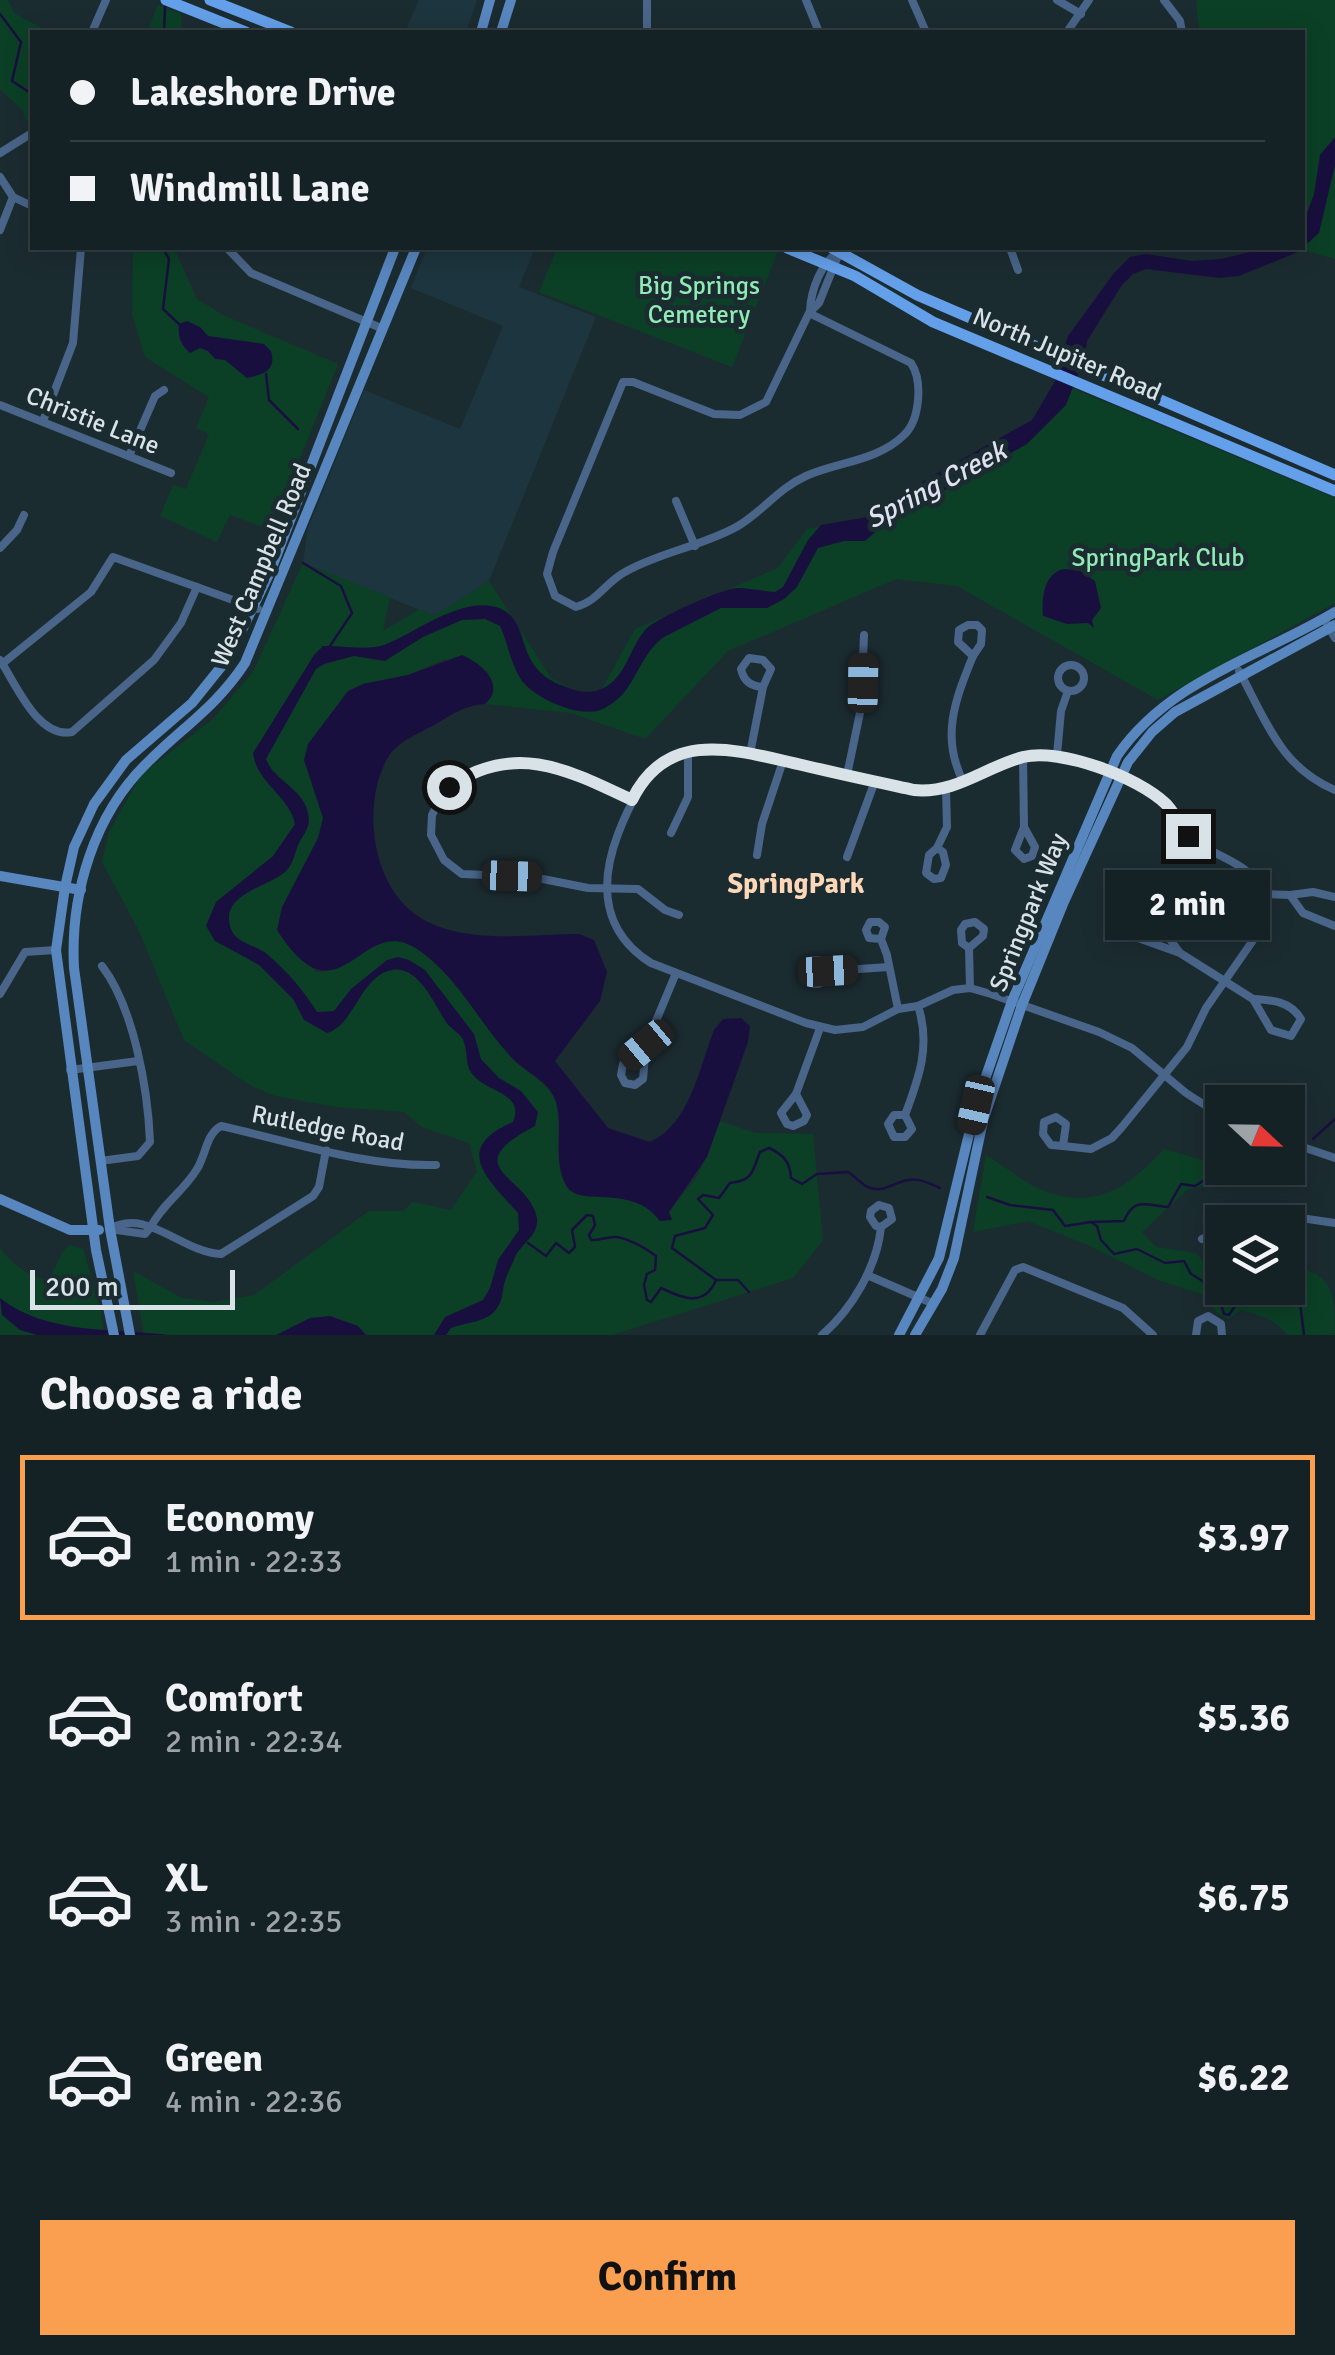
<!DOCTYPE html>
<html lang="en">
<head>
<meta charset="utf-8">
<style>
  body { margin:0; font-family:Signika,sans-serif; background:#212e32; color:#f1f3f6; height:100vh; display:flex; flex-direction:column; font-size:38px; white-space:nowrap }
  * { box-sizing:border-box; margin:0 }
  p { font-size:32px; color:#9da3a7 }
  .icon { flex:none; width:55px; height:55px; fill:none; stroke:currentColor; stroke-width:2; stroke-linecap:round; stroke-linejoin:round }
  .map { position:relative; height:1335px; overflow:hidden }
  .drawer { display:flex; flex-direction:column; background:#142125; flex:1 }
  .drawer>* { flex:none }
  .top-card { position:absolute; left:30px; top:30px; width:1275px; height:220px; border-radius:0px; box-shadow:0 5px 25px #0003,0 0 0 2px #333e42; display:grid; align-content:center; height:220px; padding:0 40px; background:#142125 }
  .needle { width:65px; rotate:112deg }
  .buttons { position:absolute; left:1205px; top:1085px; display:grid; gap:20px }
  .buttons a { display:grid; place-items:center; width:100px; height:100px; border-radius:0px; background:#142125; box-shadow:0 5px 25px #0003,0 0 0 2px #333e42; font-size:50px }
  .scale { position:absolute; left:30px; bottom:25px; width:205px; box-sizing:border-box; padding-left:10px; border:5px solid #d9e3e7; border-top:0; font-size:28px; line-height:35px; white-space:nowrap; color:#d9e3e7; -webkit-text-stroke:8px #1b2c31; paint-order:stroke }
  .end { position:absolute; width:45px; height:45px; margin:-22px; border:12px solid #d9e3e7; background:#111; box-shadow:0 0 0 5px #111 }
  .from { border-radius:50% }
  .bubble { position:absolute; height:70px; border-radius:0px; background:#142125; box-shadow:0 5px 25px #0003,0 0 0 2px #333e42; font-size:32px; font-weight:700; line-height:70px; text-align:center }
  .car { position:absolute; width:30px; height:60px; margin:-30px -15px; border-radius:12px; box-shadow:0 0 8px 2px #0007; background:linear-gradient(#222 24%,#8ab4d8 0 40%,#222 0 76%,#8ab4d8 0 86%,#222 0) }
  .top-card b { display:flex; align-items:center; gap:35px; height:95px; font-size:38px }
  .top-card b+b { border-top:2px solid #333e42 }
  .top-card i { width:25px; height:25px; background:#f1f3f6 }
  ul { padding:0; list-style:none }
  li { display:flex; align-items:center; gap:30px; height:165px; margin:0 20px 15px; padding:0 20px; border:5px solid transparent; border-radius:0px }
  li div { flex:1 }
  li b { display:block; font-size:38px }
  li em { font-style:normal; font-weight:700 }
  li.active { border-color:#fa9f4f }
  li>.icon { width:90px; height:90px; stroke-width:1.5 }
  h2 { padding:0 40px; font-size:45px; line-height:120px }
  .action { display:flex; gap:20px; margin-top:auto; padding:20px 40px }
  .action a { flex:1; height:115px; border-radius:0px; background:#fa9f4f; color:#111; font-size:40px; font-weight:700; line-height:115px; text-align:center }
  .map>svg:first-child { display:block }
  .built { fill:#1d353e }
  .green { fill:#0b4026 }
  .water { fill:#190f3f }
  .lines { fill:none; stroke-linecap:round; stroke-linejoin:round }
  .stream { stroke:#190f3f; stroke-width:2.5 }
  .street { stroke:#496589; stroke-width:8 }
  .secondary { stroke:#5886bf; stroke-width:10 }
  .primary { stroke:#64a0e9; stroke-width:11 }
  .route { stroke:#d9e3e7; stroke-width:12 }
  .labels { text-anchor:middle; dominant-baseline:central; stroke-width:10; stroke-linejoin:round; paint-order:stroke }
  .park-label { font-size:25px; fill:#90ebb4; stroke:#1b2c31 }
  .street-label { font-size:25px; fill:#d9e3e7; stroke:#1b2c31 }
  .water-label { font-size:28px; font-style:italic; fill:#e1e1f2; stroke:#1b2c31 }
  .neighbourhood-label { font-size:28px; font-weight:bold; fill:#fed6b8; stroke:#1b2c31 }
</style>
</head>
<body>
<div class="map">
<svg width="1335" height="1335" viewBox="0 0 1335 1335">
  <rect width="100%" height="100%" fill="#1b2c31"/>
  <g class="built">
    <polygon points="419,0 477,0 466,32 405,32"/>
    <polygon points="427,248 535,248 519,287 596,317 489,581 435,616 303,563 308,528 364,390 460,429 503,326 411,288"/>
  </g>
  <g class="green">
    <polygon points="0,0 8,0 14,13 42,28 40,32 32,32 32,52 28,64 32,73 32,133 22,110 0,89"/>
    <polygon points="1196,0 1335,0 1335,259 1295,248 1302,248 1302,32 1199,32"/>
    <polygon points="158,5 181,14 182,32 147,32"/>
    <polygon points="133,248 174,248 197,299 223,315 338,364 271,530 230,515 217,542 160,516 173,485 186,489 209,434 196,428 209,397 145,357 132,314"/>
    <polygon points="557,248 771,248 778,251 732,367 539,292"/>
    <path d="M1055 381 1335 498V603L1158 700 957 586 896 579 728 651 645 739 571 713 485 704C497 694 493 684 487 671L445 659 408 675 363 684 304 760 324 818 319 838 282 908 315 972C346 973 371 936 399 941 439 947 487 1032 514 1060 528 1074 550 1083 556 1103 563 1129 552 1160 566 1186 578 1208 632 1182 660 1221L672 1219 669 1212 698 1175 720 1121 755 1133 813 1134 823 1240 793 1278 612 1335H144L133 1271 182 1298 213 1302 254 1295 369 1211H403L413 1202 451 1210 477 1171 469 1143 422 1127 404 1112 336 1107 276 1096 251 1086 184 1040 139 931 102 862 109 832 141 775 213 719 253 672 303 563 390 597 383 631 420 609 435 615 489 581 551 678 574 690 586 693 602 689 635 629 778 568 807 529 867 517 911 488 1005 438 1032 420Z"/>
    <path d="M1222 1144V1168H1267L1187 1190 1142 1232 1156 1247 1196 1253 1218 1279H1222V1288H1288V1268C1335 1269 1335 1297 1335 1335H1287C1275 1319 1260 1315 1241 1310L1228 1319 1217 1313 1201 1294 1158 1280 1090 1246 1028 1221 973 1232 986 1155C1005 1166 1026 1185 1047 1192 1098 1210 1131 1185 1164 1149L1203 1160Z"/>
    <path d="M70 1245 83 1249 100 1309 104 1335H0V1248C10 1263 29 1276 48 1281L63 1251Z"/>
  </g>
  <g class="water">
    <path d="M1335 137V165L1319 233 1298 252 1239 276 1219 278 1146 269 1133 274 1122 285 1087 341 1085 356 1066 405 1027 444 940 493 909 503 865 541H844L818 548 797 587 784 599 767 608H721L664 637C644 651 638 676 623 694 616 701 606 709 597 711 574 716 532 697 520 678 510 662 508 643 500 626L485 619 462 620 423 637 385 661 354 656 324 664 316 669 266 759C274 781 304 789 308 813 311 825 306 831 300 841 295 850 295 860 288 869 271 888 218 892 231 929 236 944 258 945 268 955 288 972 304 991 317 1012L334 1011 351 989 387 960 398 957 409 960 425 970 474 1034 481 1059 499 1078 521 1091 538 1112 535 1126C453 1169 530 1176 537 1218 539 1236 522 1243 515 1257 513 1263 508 1272 506 1278 501 1291 505 1301 493 1313 485 1321 462 1324 451 1328L446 1335H434L445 1317 483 1300 490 1288 498 1260 519 1230 518 1213C488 1179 451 1149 513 1122 525 1093 488 1093 473 1075 464 1065 469 1050 462 1038 458 1032 450 1028 446 1022 435 1006 419 965 392 970 360 976 355 1025 327 1033L304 1020 293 999 259 965 215 941 206 926 216 902 273 856 295 824C289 795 257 784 253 753L314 655 323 646C341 645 367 651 384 645 416 633 462 595 499 608 534 622 511 667 564 686 576 691 587 695 601 689 626 679 629 648 646 629 657 618 721 589 737 588 749 588 763 591 775 592L783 587 808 540 821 525 867 517 911 488 1032 420 1055 381 1068 336 1114 273 1130 257 1146 254 1192 261 1221 259 1267 248H1302L1303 224 1314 194 1320 155Z"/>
    <path d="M187 321 200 327 208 336 264 344 271 351C277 371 263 374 247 378L225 360 215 359 208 351 200 348 190 353C180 344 178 337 179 324Z"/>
    <path d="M1063 569 1079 570 1095 581 1101 608 1092 620 1094 628 1088 623 1067 624 1043 616C1042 598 1043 575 1063 569Z"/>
    <path d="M462 655C481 663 507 685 485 704 465 705 453 714 436 724 420 733 396 742 387 759 361 806 372 889 421 918 464 945 531 934 579 934L594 940 607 972 600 1001 555 1061 608 1128 650 1142C690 1124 699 1068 714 1030L723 1019 741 1018 750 1026 748 1042 707 1157 669 1212 672 1220 660 1221C632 1182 578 1209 566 1185 552 1159 564 1128 556 1102 550 1082 527 1073 513 1059 479 1024 459 977 417 949 360 911 340 1029 277 930L282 907 318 838 323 818 304 760 308 744 348 691 363 684 408 675Z"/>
    <path d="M0 1298C47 1335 112 1328 169 1335H37L20 1330 2 1315Z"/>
    <polygon points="330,1316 358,1326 366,1335 276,1335 310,1318"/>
  </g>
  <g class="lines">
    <g class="stream">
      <polyline points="0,14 21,42 12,81 32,94"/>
      <polyline points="164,32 165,7"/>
      <polyline points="163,248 169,259 163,309 181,326"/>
      <polyline points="266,374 269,400 298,429"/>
      <polyline points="303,563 341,586 352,613 330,646"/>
      <polyline points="1313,1139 1335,1119"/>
      <polyline points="987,1197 1010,1205 1053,1210 1065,1226 1091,1222 1097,1226 1101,1240 1114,1254 1137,1249 1165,1263 1184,1261 1191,1274 1216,1289 1224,1314 1229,1315 1245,1291 1259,1288"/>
      <path d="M1093 1222 1124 1221C1134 1197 1145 1205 1168 1207L1181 1184 1195 1186 1212 1175 1248 1168"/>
      <path d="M528 1243 546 1256 556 1243 569 1253 575 1247 572 1230 587 1215 593 1216 595 1225 589 1235 591 1240C599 1241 608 1236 616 1237 630 1239 645 1248 656 1256L655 1270 647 1274 644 1285 647 1300 651 1302 661 1288C682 1298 704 1308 716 1280L672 1248 675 1236 705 1228 713 1215 698 1199 703 1195 719 1198 730 1183C753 1181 752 1172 760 1152L769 1148C784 1155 790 1162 791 1178L802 1184 817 1174 848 1172C855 1176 861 1184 868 1187 883 1194 894 1182 908 1180 919 1178 929 1183 940 1188"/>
      <polyline points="716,1280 738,1280 749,1292"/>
      <polyline points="1288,1286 1299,1294 1304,1335"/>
    </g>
    <g class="street">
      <polyline points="647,0 647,32"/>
      <polyline points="806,0 819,32"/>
      <polyline points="912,0 926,32"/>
      <polyline points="1057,0 1081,14"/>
      <polyline points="1164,0 1180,21 1182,32"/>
      <polyline points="92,32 106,0"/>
      <polyline points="1067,32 1089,0"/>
      <polyline points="0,153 32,133"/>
      <polyline points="0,177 13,197 32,206"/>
      <polyline points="0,230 13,197"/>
      <polyline points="227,248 251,273 381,328"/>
      <polyline points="1010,248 1018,270"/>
      <path d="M810 311C811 289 821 263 840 250"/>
      <path d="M809 313 911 363C923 381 920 420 904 435 878 461 837 462 806 476 779 488 763 511 738 526 703 546 660 552 625 572 606 582 598 601 576 607L555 596 547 574 553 552 623 382H633L714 414 740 415 766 402 809 313 819 303 840 251"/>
      <polyline points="0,405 171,473"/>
      <polyline points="43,421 73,343 81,248"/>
      <polyline points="129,456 155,396 164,390"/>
      <polyline points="676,501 695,546"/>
      <polyline points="0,548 17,530 24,515"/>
      <polyline points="1324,619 1335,638"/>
      <polygon points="968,625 977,625 982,630 981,644 973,656 958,642 959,630"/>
      <path d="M0 660C16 684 38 739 72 732L154 660 181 623 197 587"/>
      <polyline points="2,664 91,592 113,557 258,609"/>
      <circle cx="1071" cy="678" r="13"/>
      <path d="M1239 671C1266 720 1280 767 1335 790"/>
      <path d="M750 754 763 687 771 669 763 660 749 658 741 669C744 682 751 686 763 687"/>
      <polyline points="1057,755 1061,711 1068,691"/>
      <polyline points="1023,758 1024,827 1035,847 1032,856 1024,859 1015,850 1024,827"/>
      <polyline points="847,775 861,708 864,635"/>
      <path d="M964 783C940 738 955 700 973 656"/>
      <polyline points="632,800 546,764 494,766 470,773 443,793 432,815 431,835 444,860 462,874 533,877 588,888 638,889 665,910 679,915"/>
      <polyline points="671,833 688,797 688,751"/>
      <polygon points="937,848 943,852 946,865 941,878 934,879 926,873 929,855"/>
      <polyline points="937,848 947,827 946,789"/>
      <polyline points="757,855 762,824 783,761"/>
      <polyline points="847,857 875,781"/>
      <polyline points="1263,894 1290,895"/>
      <polyline points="1335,897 1313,892 1290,895 1303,913 1335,926"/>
      <polyline points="881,939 869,938 866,930 870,922 879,922 885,927 881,939 887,955 898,1009"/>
      <polyline points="969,948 983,936 984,929 975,922 965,924 961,930 962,943 969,948 970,988"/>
      <polyline points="1180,953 1151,913 1141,908 1125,916 1124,933 1180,953 1253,999"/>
      <circle cx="816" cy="972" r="12"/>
      <polyline points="828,971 889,967"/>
      <polyline points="0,994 25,952 56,950"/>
      <path d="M1253 999C1272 1000 1290 1001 1301 1019L1291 1036 1271 1030Z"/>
      <polyline points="646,1045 623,1064 621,1075 625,1083 635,1085 643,1079 646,1045 676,973"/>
      <polyline points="70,1070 138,1061"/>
      <polygon points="796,1094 807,1115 804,1121 793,1126 787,1124 781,1113"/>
      <polyline points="796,1094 820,1028"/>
      <path d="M905 1115H894L888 1124 894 1137H905L912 1129 905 1115C919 1078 931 1045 918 1006"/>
      <polygon points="1056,1117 1066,1124 1063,1146 1051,1145 1043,1134 1044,1122"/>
      <polyline points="1288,1142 1335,1158"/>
      <path d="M1063 1146 1091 1149 1112 1138 1122 1127 1187 1047 1206 1008 1256 936C1262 920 1268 900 1258 884 1243 860 1210 855 1190 837 1180 828 1176 815 1167 805 1149 786 1076 755 1049 754 1004 753 970 790 925 791L737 751C669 738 640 776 618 834 599 884 602 932 651 963L806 1023 835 1030 863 1027 898 1009 918 1006 953 990 970 988 991 994 1099 1032 1132 1048 1186 1093 1222 1116"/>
      <path d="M100 1161 138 1156 150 1142C148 1090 134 1008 102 966"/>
      <polyline points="1239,1222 1274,1214 1335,1223"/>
      <path d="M150 1228C163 1203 184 1191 197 1169 206 1155 206 1134 221 1126 290 1141 364 1167 436 1165"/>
      <path d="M110 1229C146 1207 183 1253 221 1254L313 1196 319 1187 326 1150"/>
      <polyline points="110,1229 145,1234 150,1228"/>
      <polyline points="1202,1239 1222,1229"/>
      <polyline points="867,1275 934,1304"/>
      <path d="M822 1335C852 1309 877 1267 881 1227L892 1219 889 1208 879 1205 871 1211 870 1217 876 1226 881 1227"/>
      <polyline points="980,1335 1015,1270 1023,1267 1123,1308 1153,1335"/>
      <polyline points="1196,1335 1198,1321 1208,1316 1221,1324 1222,1335"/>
    </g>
    <g class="secondary">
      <polyline points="481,32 490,0"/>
      <polyline points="501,32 511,0"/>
      <polyline points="0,876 81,890"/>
      <polyline points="0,1199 70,1230 99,1230"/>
      <polyline points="114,1335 96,1250 56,950 65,887 74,847 94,804 126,760 192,703 229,657 271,570 395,248"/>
      <path d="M130 1335 110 1229 74 968C70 894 94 814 148 762 183 727 217 706 245 663L416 248"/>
      <path d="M899 1335 939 1258 976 1105 1012 1001 1117 756C1169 680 1260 657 1335 612"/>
      <polyline points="915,1335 942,1289 954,1258 983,1121 1022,1005 1063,904 1128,762 1152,732 1175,712 1335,625"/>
    </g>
    <g class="primary">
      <polyline points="166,0 246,32"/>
      <polyline points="210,0 291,32"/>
      <polyline points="787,248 855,276 933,322 1335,491"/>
      <polyline points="832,248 917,295 1335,475"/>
    </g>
  </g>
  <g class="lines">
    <path class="route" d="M449 787C514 741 569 770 632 800 668 726 739 751 802 765 839 774 877 782 914 790 956 794 985 767 1023 757 1061 748 1138 777 1166 804 1174 813 1181 825 1188 836"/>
  </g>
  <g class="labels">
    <g class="park-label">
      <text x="699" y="285">Big Springs<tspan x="699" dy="29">Cemetery</tspan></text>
      <text x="1158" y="557">SpringPark Club</text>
    </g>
    <g class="street-label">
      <text transform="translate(1067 354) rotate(23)">North Jupiter Road</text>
      <text transform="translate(93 420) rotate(22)">Christie Lane</text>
      <text transform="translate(261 565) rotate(-67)">West Campbell Road</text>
      <text transform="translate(1028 912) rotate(-68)">Springpark Way</text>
      <text transform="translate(328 1128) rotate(11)">Rutledge Road</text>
    </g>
    <g class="water-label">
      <text transform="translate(936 485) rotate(-28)">Spring Creek</text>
    </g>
    <g class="neighbourhood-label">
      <text x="796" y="884">SpringPark</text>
    </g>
  </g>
</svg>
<div class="buttons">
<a><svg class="needle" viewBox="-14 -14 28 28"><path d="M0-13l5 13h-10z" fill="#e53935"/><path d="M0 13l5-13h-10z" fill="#9da3a7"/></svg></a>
<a><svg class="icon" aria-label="layers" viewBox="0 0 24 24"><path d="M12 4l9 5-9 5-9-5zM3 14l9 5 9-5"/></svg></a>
</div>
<div class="scale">200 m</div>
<i class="end from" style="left:449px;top:787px"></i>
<i class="end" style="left:1188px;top:836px"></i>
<div class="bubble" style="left:1105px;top:870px;width:165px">2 min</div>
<i class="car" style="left:863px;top:683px;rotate:1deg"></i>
<i class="car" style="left:512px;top:876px;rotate:92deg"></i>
<i class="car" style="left:828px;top:971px;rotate:87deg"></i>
<i class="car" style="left:646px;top:1045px;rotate:230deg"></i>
<i class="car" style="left:976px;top:1105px;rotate:193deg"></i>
<div class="top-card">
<b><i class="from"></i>Lakeshore Drive</b>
<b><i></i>Windmill Lane</b>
</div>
</div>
<section class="drawer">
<h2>Choose a ride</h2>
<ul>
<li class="active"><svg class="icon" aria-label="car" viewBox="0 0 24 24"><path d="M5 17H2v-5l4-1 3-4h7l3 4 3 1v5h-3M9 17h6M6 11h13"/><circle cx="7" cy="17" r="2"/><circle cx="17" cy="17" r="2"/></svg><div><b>Economy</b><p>1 min · 22:33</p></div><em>$3.97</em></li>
<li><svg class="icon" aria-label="car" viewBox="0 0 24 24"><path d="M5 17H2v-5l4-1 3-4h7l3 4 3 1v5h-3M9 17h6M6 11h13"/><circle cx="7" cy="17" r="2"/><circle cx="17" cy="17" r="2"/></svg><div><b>Comfort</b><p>2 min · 22:34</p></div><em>$5.36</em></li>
<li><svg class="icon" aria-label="car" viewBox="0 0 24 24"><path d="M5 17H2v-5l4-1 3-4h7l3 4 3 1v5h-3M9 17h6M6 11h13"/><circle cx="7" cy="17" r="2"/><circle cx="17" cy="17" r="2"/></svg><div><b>XL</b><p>3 min · 22:35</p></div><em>$6.75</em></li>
<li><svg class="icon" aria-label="car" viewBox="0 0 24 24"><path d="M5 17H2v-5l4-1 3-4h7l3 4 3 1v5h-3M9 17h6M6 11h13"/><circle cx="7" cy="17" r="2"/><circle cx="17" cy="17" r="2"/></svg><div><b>Green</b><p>4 min · 22:36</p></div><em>$6.22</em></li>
</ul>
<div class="action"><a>Confirm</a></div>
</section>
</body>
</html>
